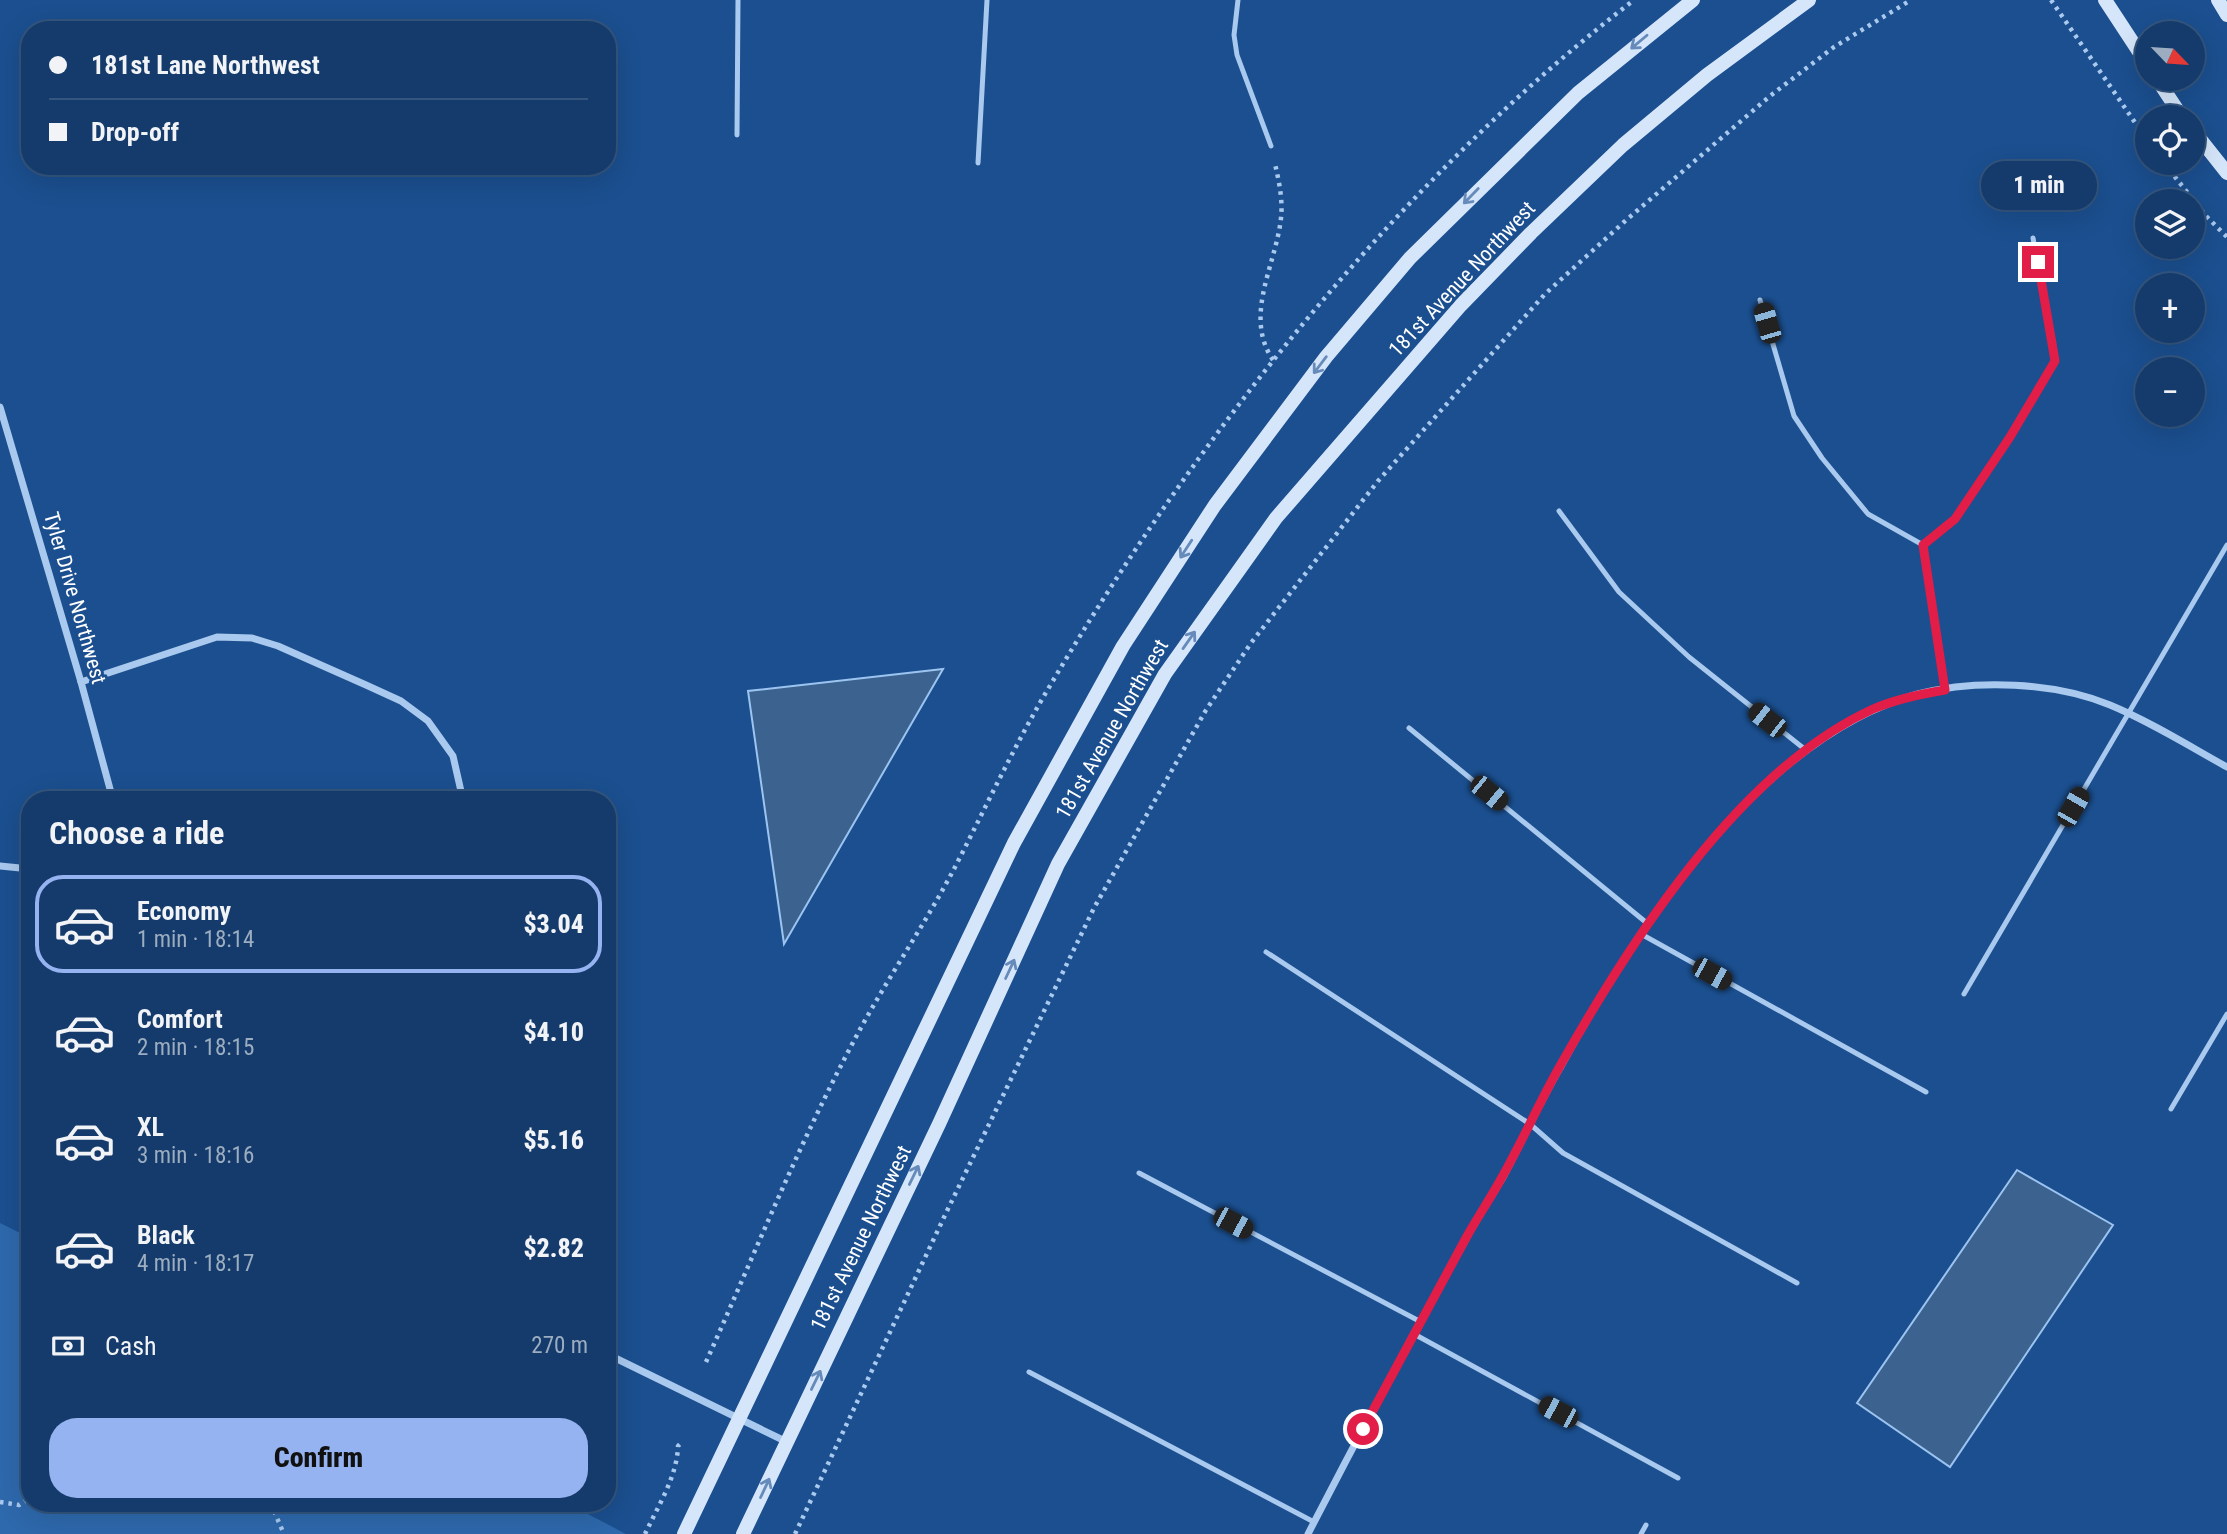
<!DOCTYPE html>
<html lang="en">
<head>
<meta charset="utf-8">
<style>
  body { margin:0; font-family:"Roboto Condensed",sans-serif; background:#214673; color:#f1f3f6; height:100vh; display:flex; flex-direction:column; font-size:26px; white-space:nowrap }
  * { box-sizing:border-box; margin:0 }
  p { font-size:23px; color:#9dadc1 }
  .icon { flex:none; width:38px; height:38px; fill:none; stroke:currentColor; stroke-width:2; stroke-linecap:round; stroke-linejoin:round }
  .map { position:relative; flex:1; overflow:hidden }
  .panel { position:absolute; left:21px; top:791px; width:595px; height:721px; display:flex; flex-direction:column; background:#143b6b; border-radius:28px; box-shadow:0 7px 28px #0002,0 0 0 2px #33557e }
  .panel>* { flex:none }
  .guide { position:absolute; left:21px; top:21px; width:595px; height:154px; border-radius:28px; box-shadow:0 7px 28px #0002,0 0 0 2px #33557e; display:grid; align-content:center; height:154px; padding:0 28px; background:#143b6b }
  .needle { width:46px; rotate:115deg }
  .buttons { position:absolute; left:2135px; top:21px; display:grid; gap:14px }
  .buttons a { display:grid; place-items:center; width:70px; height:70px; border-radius:50%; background:#143b6b; box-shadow:0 7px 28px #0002,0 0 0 2px #33557e; font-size:35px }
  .end { position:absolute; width:32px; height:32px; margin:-16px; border:9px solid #e11d48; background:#fff; box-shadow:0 0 0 4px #fff }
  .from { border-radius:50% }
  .bubble { position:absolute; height:49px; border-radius:24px; background:#143b6b; box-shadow:0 7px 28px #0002,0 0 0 2px #33557e; font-size:23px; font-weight:800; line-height:49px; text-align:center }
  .car { position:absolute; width:21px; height:42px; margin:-21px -10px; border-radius:9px; box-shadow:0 0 5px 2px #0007; background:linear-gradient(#222 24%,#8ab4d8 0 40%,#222 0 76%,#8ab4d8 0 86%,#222 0) }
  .guide b { display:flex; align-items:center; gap:24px; height:66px; font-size:26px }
  .guide b+b { border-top:2px solid #33557e }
  .guide i { width:18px; height:18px; background:#f1f3f6 }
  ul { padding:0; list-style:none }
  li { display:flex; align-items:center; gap:21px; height:98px; margin:0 14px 10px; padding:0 14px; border:4px solid transparent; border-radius:28px }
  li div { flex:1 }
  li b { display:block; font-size:26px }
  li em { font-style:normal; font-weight:800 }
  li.selected { border-color:#95b2f1 }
  li>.icon { width:63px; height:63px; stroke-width:1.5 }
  h2 { padding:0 28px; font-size:32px; line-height:84px }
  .pay { display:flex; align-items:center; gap:18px; height:77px; padding:0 28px; font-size:26px }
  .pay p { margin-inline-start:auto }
  .action { display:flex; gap:14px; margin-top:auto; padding:14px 28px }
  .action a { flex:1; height:80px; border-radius:28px; background:#95b2f1; color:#111; font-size:28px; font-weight:800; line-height:80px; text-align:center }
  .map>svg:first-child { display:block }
  .green { fill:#2e69ad }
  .water { fill:#3c6290; stroke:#9cc4f0; stroke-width:2 }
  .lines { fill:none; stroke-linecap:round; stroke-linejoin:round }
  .path { stroke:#a9c9ee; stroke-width:4.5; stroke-dasharray:3.5 5; stroke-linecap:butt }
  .service { stroke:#a9c9ee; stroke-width:5 }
  .minor { stroke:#a9c9ee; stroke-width:7 }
  .secondary { stroke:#d6e6fa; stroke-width:14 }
  .oneway { stroke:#668bba }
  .route { stroke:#e11d48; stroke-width:9 }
  .labels { text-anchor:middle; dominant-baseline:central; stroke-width:6; stroke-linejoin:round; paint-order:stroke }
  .street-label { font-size:21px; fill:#fff; stroke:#1b4f8f }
</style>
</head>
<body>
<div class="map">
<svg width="2227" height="1534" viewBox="0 0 2227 1534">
  <rect width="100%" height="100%" fill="#1b4f8f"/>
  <polygon class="green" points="0,1223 30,1238 30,1503 567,1503 626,1534 0,1534"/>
  <g class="water">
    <polygon points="943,669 784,944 748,691"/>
    <polygon points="2017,1170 2113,1225 1950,1467 1857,1403"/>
  </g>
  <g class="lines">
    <g class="path">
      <polyline points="2051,0 2147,140"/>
      <polyline points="2164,163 2206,216 2227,237"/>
      <path d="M1273 360C1243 316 1276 265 1281 218 1283 200 1279 181 1275 164"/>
      <path d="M706 1362C755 1253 800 1141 857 1035 887 979 924 926 954 869 986 807 1015 744 1051 684 1202 429 1399 181 1634 0"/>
      <polyline points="0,1502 19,1505 30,1498"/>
      <polyline points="259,1503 274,1511 284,1534"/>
      <path d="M645 1534C658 1506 677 1477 678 1446L683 1441"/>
      <polyline points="795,1534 946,1213 1094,908 1206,710 1251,643 1378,481 1545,294 1624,222 1770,96 1834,47 1911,0"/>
    </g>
    <g class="service">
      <polyline points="1238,0 1234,35 1237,55 1271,146"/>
      <polyline points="737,135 738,0"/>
      <polyline points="978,163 987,0"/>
      <polyline points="1760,300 1794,416 1822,458 1868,514 1923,545"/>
      <polyline points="1559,511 1619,592 1689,657 1807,751"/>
      <polyline points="1945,690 1923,545 1956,519 2010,437 2055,361 2033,238"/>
      <polyline points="1409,728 1648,924"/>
      <polyline points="1641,934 1926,1092"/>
      <polyline points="1266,952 1530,1124 1563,1153 1797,1283"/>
      <polyline points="1964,994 2227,545"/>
      <polyline points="2171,1109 2227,1014"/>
      <polyline points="1139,1173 1421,1322"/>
      <polyline points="1414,1334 1678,1478"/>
      <polyline points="1029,1372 1314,1522"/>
      <polyline points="1641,1534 1646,1525"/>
    </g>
    <g class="minor">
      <polyline points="0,407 81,682 113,800"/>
      <polyline points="81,682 217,637 252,638 278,646 366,685 401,701 428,721 453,756 463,800"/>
      <polyline points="0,866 30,869"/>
      <polyline points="607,1354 787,1442"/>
      <path d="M1308 1534C1359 1435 1412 1336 1466 1239 1477 1219 1490 1199 1502 1179 1522 1142 1539 1104 1560 1068 1634 932 1760 736 1918 694 1976 679 2054 682 2110 705 2151 722 2189 746 2227 767"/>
    </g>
    <g class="secondary">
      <polyline points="2105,0 2147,64"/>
      <polyline points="2218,0 2227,15"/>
      <polyline points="2157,79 2182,117"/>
      <polyline points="2193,130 2227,173"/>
      <polyline points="684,1534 1014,843 1123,646 1215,505 1326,357 1410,258 1578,93 1693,0"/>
      <polyline points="743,1534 939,1124 1058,864 1165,674 1276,518 1461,305 1531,233 1623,145 1707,75 1809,0"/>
    </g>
  </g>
  <defs><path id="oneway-shaft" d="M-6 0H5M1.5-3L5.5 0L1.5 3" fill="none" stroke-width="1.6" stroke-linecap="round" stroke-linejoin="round" transform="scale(1.75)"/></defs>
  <g class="oneway">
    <use href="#oneway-shaft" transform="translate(1639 42) rotate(140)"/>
    <use href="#oneway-shaft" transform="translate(1471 196) rotate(134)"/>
    <use href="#oneway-shaft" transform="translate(1320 365) rotate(127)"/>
    <use href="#oneway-shaft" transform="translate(1186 549) rotate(123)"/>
    <use href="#oneway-shaft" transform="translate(1189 640) rotate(-55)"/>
    <use href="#oneway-shaft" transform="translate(1010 969) rotate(-65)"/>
    <use href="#oneway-shaft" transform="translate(914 1175) rotate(-64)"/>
    <use href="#oneway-shaft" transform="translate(816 1380) rotate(-64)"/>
    <use href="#oneway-shaft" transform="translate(765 1488) rotate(-65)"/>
  </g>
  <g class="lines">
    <path class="route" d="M1363 1429C1397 1366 1431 1302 1466 1238 1477 1218 1490 1199 1501 1179 1522 1142 1539 1103 1560 1066 1630 942 1739 770 1873 709 1896 699 1921 694 1945 690L1923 545 1955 519 2010 437 2055 361 2038 262"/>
  </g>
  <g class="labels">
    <g class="street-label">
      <text transform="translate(1462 279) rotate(-47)">181st Avenue Northwest</text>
      <text transform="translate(75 598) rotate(74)">Tyler Drive Northwest</text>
      <text transform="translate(1112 729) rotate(-60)">181st Avenue Northwest</text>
      <text transform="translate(861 1238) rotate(-64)">181st Avenue Northwest</text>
    </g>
  </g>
</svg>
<div class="buttons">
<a><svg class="needle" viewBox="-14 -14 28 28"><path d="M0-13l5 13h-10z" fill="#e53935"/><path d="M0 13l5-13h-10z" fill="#9dadc1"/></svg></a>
<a><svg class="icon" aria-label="locate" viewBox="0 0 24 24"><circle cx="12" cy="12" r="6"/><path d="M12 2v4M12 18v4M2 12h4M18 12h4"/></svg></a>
<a><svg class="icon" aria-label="layers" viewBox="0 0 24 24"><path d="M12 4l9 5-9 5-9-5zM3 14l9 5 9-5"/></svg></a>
<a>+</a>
<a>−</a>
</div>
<i class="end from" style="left:1363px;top:1429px"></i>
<i class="end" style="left:2038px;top:262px"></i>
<div class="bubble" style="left:1981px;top:161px;width:116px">1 min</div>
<i class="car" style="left:1767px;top:323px;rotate:344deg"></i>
<i class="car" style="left:1767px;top:720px;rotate:308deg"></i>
<i class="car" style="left:1489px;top:793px;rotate:129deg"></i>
<i class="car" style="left:2073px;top:807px;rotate:30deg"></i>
<i class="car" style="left:1712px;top:974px;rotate:119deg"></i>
<i class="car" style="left:1233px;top:1223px;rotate:118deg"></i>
<i class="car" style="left:1558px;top:1412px;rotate:298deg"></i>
<div class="guide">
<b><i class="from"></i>181st Lane Northwest</b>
<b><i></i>Drop-off</b>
</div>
<section class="panel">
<h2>Choose a ride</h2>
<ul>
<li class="selected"><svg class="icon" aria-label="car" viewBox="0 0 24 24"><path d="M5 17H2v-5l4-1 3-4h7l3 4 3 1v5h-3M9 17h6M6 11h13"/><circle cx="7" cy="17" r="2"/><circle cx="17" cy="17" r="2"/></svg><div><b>Economy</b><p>1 min · 18:14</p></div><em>$3.04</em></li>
<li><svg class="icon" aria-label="car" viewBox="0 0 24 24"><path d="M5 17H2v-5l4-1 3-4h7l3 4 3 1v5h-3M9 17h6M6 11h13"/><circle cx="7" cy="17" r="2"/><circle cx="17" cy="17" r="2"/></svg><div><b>Comfort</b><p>2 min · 18:15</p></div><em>$4.10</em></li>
<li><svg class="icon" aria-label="car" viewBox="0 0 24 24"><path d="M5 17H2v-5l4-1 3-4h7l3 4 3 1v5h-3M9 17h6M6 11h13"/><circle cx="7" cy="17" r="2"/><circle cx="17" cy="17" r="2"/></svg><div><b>XL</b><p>3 min · 18:16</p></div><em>$5.16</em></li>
<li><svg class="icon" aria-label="car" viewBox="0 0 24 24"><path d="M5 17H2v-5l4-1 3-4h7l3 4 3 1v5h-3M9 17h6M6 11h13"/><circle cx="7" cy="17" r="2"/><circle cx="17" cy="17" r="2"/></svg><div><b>Black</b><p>4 min · 18:17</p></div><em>$2.82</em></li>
</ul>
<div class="pay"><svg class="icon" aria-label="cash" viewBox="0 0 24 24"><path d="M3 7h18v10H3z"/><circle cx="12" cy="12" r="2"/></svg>Cash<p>270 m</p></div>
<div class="action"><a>Confirm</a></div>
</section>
</div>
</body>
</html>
